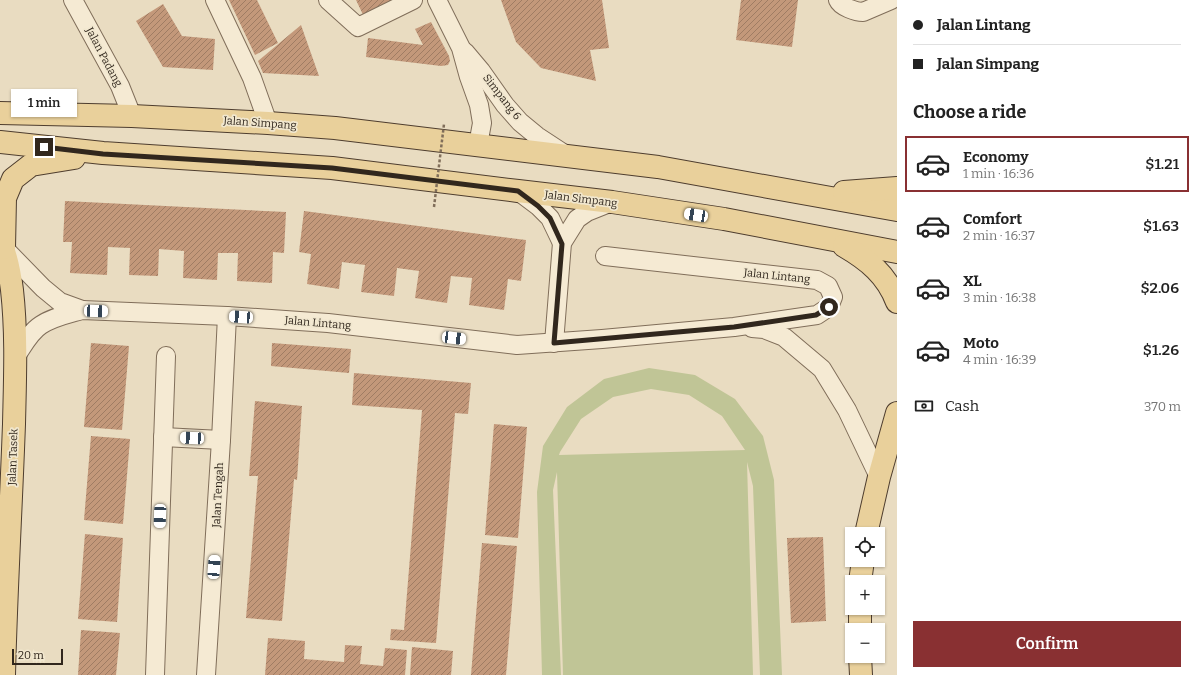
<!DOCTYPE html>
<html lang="en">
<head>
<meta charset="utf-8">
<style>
  body { margin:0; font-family:Bitter,serif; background:#f2f2f2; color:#222; height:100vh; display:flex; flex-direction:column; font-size:15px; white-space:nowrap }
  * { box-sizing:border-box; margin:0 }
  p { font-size:13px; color:#767676 }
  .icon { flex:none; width:22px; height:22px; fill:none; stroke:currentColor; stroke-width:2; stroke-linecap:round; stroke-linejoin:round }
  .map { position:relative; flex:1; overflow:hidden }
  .drawer { display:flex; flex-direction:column; background:#fff; width:300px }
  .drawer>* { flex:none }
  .hud { display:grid; align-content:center; height:88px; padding:0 16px; background:#fff }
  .controls { position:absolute; left:845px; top:527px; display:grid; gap:8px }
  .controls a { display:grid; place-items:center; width:40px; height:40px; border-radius:0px; background:#fff; box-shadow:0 1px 3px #0004; font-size:20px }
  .scale { position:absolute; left:12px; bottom:10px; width:51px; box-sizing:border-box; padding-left:4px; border:2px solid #31271d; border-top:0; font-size:11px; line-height:14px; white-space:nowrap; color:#31271d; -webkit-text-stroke:3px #f1e7cf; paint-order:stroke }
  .end { position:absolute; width:18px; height:18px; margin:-9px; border:5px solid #31271d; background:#fff; box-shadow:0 0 0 2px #fff }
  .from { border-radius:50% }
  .bubble { position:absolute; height:28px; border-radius:0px; background:#fff; box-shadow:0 1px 3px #0004; font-size:13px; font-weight:600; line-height:28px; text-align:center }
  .car { position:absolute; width:12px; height:24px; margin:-12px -6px; border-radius:5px; box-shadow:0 0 3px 1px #0007; background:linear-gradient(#fff 24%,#345 0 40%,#fff 0 76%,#345 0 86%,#fff 0) }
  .hud b { display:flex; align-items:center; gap:14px; height:38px; font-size:15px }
  .hud b+b { border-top:1px solid #e0e0e0 }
  .hud i { width:10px; height:10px; background:#222 }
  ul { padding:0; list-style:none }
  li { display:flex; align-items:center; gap:12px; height:56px; margin:0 8px 6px; padding:0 8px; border:2px solid transparent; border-radius:0px }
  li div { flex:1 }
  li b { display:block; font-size:15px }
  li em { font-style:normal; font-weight:600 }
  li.active { border-color:#893032 }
  li>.icon { width:36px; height:36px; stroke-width:1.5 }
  h2 { padding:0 16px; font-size:18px; line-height:48px }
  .pay { display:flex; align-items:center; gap:10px; height:44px; padding:0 16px; font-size:15px }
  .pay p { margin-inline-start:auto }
  .button { display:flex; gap:8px; margin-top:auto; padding:8px 16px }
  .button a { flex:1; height:46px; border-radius:0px; background:#893032; color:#fff; font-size:16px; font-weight:600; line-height:46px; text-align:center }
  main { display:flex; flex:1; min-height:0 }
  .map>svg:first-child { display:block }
  .pitch { fill:#c0c596; fill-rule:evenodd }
  .building { fill:url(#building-hatch) }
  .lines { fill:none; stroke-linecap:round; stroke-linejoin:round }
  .minor-casing { stroke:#806e5a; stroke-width:20 }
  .major-casing { stroke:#4e3d2e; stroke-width:24 }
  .minor { stroke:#f5ead3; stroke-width:18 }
  .major { stroke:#e9d09b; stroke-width:22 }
  .path-bridge { stroke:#806e5a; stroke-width:2.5; stroke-dasharray:3 2; stroke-linecap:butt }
  .route { stroke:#31271d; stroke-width:5 }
  .labels { text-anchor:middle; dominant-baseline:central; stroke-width:3.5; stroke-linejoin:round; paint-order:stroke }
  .street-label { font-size:11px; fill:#31271d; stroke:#f1e7cf }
</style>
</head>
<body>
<main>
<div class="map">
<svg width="897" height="675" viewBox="0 0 897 675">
  <defs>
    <pattern id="building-hatch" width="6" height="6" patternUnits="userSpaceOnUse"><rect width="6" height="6" fill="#c3987a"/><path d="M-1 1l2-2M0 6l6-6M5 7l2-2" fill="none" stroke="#9f7c63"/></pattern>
  </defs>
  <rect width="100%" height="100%" fill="#e9dcc1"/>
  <path class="pitch" d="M649 368 695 375 735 399 763 436 774 480 782 675H760L753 486 747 462 753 675H563L557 472 553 490 561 675H542L537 492 543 446 567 407 604 379ZM651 389 689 395 722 416 745 450 559 455 560 452 581 419 613 397Z"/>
  <g class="building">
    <polygon points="229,0 257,0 278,43 255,55"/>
    <polygon points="356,0 394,0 366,21"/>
    <polygon points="501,0 602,0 609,48 590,50 596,81 541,68 516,42"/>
    <polygon points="741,0 798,0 792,47 736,40"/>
    <polygon points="163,4 182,36 215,39 213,70 163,67 136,21"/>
    <polygon points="431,22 449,56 450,61 448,65 441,66 366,57 368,38 423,45 415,29"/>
    <polygon points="301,25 319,76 263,73 258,61"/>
    <polygon points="65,201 286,212 284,253 273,252 272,283 237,281 238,253 218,253 217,280 183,278 184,251 159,249 158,276 129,275 130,248 108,247 107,275 70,273 72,242 63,242"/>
    <polygon points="304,211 526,240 521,281 508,279 504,310 469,305 472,278 451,276 447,303 415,298 419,271 397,268 394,296 361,292 365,265 342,262 339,289 307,284 311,254 299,252"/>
    <polygon points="91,343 129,346 122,430 84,427"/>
    <polygon points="272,343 351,349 349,373 271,366"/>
    <polygon points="354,373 471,383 468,414 455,413 436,643 390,640 391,629 404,630 422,410 352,405"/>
    <polygon points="255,401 302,406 297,480 294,479 282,621 246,618 258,476 249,476"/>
    <polygon points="494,424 527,427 518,538 485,535"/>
    <polygon points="91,436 130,439 123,524 84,520"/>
    <polygon points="85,534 123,538 117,622 78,619"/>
    <polygon points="823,537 826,621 791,623 787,538"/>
    <polygon points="482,543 517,546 506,675 471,675"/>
    <polygon points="81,630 120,633 116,675 78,675"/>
    <polygon points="268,638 305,641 304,659 344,662 345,645 362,646 360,664 383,666 385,648 407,650 405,675 265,675"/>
    <polygon points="412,647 453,651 451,675 410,675"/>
  </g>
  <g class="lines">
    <defs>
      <g id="minor">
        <polyline points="73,0 120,86 132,116"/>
        <polyline points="215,0 252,78 268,123"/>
        <polyline points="328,0 358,27 413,0"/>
        <polyline points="437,0 461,48 469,77 479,105 482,123 478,145"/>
        <path d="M838 0C841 7 856 12 863 12L891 0"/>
        <polyline points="465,52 481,71 505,105 520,122 537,136 566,155"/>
        <polyline points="518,191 538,206 550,218 562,243"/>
        <polyline points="4,248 43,288 60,302 82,310"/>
        <polyline points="752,328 764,329 784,337 822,369 847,410 879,477"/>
        <polyline points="554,343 562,243 577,219 587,212 612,202"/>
        <path d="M16 356C23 346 30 332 41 325 53 317 68 314 82 310L227 316 328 323 517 345 602 339 734 327 817 315 829 307 833 297 828 286 817 280 605 256"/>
        <polyline points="163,437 221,440"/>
        <polyline points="155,675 166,356"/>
        <polyline points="206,675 221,440 227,316"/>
      </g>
      <g id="major">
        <polyline points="0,113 132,116 268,123 335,128 658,167 897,210"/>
        <polyline points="0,142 103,153 332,168 518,191 612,202 724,219 897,252"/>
        <polyline points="844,192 897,188"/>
        <path d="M0 241C7 256 10 274 12 290 17 335 15 379 14 424 11 507 6 591 4 675"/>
        <path d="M844 246C868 260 887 275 897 302"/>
        <polyline points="4,248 5,198 13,179 31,165 74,158"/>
        <polyline points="866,534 879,477 897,413"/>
        <polyline points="860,582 863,560"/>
        <polyline points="860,630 860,608"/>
        <polyline points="860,656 861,675"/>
      </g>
    </defs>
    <use href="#minor" class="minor-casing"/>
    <use href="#major" class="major-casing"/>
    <use href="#minor" class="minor"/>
    <use href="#major" class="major"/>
    <polyline class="path-bridge" points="434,207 444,124"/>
  </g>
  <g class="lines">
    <polyline class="route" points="44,147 103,154 332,168 518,191 538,206 550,218 562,244 554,343 734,327 816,315 829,307"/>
  </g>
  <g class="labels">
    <g class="street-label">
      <text transform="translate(104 57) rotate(62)">Jalan Padang</text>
      <text transform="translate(502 97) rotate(52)">Simpang 6</text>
      <text transform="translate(260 123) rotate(4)">Jalan Simpang</text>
      <text transform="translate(581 199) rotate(7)">Jalan Simpang</text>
      <text transform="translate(777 276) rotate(6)">Jalan Lintang</text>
      <text transform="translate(318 323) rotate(5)">Jalan Lintang</text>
      <text transform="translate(13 457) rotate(-88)">Jalan Tasek</text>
      <text transform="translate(218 495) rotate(-87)">Jalan Tengah</text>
    </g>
  </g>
</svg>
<div class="controls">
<a><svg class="icon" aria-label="locate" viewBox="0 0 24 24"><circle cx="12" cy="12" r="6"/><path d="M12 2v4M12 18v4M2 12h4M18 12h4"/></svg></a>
<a>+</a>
<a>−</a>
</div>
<div class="scale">20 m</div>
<i class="end from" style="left:829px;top:307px"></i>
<i class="end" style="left:44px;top:147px"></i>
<div class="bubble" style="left:11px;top:89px;width:66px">1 min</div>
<i class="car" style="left:696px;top:215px;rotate:279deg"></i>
<i class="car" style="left:96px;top:311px;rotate:92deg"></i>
<i class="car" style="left:241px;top:317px;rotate:274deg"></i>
<i class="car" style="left:454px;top:338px;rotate:97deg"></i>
<i class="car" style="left:192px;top:438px;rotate:273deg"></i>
<i class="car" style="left:160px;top:516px;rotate:182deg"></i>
<i class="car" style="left:214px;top:567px;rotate:4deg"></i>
</div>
<section class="drawer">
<div class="hud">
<b><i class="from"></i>Jalan Lintang</b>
<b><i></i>Jalan Simpang</b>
</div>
<h2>Choose a ride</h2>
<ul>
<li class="active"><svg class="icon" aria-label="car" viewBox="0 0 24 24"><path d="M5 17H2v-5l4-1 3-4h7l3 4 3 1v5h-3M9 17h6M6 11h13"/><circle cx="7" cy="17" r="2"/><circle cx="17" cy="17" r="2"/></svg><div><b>Economy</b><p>1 min · 16:36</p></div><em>$1.21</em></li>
<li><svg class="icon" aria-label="car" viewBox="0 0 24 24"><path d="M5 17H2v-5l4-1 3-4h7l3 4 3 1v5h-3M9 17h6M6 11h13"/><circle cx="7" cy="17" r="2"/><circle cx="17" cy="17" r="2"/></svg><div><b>Comfort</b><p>2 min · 16:37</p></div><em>$1.63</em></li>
<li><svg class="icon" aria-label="car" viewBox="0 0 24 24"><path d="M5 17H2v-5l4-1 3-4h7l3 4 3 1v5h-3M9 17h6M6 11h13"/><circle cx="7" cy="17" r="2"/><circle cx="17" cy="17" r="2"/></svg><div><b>XL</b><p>3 min · 16:38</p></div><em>$2.06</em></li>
<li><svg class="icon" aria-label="car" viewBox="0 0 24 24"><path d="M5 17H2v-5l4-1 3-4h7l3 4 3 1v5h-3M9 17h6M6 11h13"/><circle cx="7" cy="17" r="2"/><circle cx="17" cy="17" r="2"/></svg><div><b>Moto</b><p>4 min · 16:39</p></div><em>$1.26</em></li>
</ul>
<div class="pay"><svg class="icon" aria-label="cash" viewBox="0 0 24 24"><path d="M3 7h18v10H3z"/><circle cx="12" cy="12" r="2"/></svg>Cash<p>370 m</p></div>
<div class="button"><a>Confirm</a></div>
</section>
</main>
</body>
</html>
